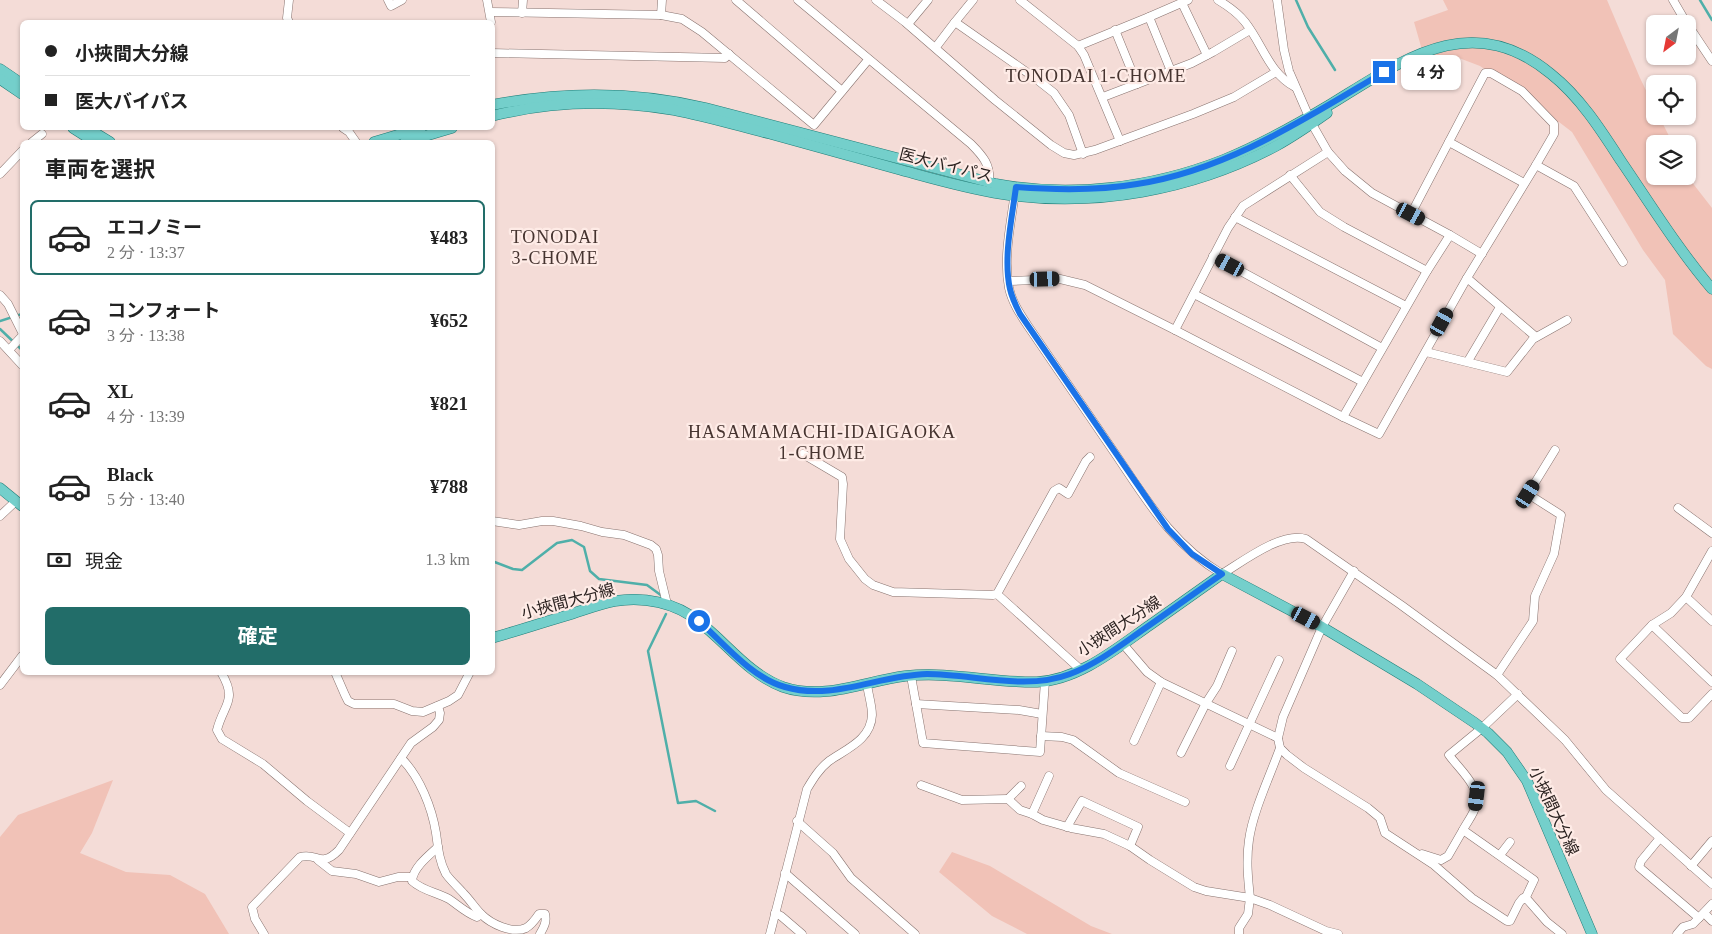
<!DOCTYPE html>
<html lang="ja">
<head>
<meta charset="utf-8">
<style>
  body { margin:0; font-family:"Times New Roman","Noto Sans JP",serif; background:#f2f2f2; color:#222; height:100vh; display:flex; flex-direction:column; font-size:19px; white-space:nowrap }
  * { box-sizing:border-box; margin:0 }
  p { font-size:16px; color:#767676 }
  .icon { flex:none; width:28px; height:28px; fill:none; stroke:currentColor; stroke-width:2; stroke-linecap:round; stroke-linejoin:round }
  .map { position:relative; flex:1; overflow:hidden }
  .drawer { position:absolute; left:20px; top:140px; width:475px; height:535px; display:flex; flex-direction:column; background:#fff; border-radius:8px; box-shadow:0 1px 4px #0004 }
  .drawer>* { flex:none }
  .guide { position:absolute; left:20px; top:20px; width:475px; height:110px; border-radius:8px; box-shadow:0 1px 4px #0004; display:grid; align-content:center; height:110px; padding:0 25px; background:#fff }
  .needle { width:32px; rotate:212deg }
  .buttons { position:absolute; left:1646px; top:15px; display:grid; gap:10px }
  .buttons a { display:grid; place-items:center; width:50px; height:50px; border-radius:8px; background:#fff; box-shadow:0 1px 4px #0004; font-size:25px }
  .end { position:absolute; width:22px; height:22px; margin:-11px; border:6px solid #1a73e8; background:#fff; box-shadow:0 0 0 2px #fff }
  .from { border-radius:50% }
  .bubble { position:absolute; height:35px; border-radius:8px; background:#fff; box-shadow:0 1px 4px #0004; font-size:16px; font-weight:700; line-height:35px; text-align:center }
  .car { position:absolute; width:15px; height:30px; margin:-15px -8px; border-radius:6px; box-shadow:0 0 4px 1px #0007; background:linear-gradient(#222 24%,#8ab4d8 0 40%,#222 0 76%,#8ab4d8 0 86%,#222 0) }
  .guide b { display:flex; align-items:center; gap:18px; height:48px; font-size:19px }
  .guide b+b { border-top:1px solid #e0e0e0 }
  .guide i { width:12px; height:12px; background:#222 }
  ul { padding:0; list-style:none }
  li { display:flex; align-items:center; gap:15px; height:75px; margin:0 10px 8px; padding:0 15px; border:2px solid transparent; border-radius:8px }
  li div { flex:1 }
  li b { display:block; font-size:19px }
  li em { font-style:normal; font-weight:700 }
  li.current { border-color:#226d69 }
  li>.icon { width:45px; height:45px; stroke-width:1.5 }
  h2 { padding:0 25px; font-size:22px; line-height:60px }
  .pay { display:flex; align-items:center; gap:12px; height:55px; padding:0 25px; font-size:19px }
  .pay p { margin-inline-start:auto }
  .button { display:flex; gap:10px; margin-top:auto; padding:10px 25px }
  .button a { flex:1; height:58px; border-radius:8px; background:#226d69; color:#fff; font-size:20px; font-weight:700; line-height:58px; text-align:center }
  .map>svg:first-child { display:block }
  .green { fill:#f1c2b7 }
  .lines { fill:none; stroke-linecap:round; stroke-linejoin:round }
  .stream { stroke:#4fafa9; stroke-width:2.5 }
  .minor-casing { stroke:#88736f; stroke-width:9 }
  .major-casing { stroke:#1f7e78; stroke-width:11 }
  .minor { stroke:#fff; stroke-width:8 }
  .major { stroke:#74cfcb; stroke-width:10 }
  .route { stroke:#1a73e8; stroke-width:6 }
  .labels { text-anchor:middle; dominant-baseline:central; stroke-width:4.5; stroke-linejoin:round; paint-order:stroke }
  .street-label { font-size:16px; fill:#2b2220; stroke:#feebe6 }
  .neighbourhood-label { font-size:18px; letter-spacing:1px; fill:#463430; stroke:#feebe6 }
</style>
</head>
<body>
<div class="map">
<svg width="1712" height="934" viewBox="0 0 1712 934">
  <rect width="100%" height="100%" fill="#f4dcd7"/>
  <g class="green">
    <polygon points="1443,0 1607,0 1640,78 1655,109 1655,116 1659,116 1673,144 1655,144 1655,176 1688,176 1688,174 1691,181 1712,208 1712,369 1706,366 1673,334 1665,280 1643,250 1572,132 1559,122 1554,124 1538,106 1480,66 1459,58 1424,57 1414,22 1448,10"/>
    <polygon points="113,780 92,833 80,853 126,872 170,875 205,894 229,934 0,934 0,837 18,815"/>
    <polygon points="952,852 990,866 1091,926 1112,934 1027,934 992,916 939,872"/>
  </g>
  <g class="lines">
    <g class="stream">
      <polyline points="1296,0 1308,27 1335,70"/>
      <polyline points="1700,0 1712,20"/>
      <polyline points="0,321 22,314"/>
      <polyline points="0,329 22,350"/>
      <polyline points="492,561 513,569 522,570 557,543 572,540 584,547 590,571 599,579 647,585 662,596"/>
      <polyline points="666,614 648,651 678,803 696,801 715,811"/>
    </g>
    <defs>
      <g id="minor">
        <polyline points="388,0 391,6 402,0"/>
        <polyline points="487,0 491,22"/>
        <polyline points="736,0 842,91"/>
        <path d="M798 0 971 144C983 156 991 165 989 183"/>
        <polyline points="876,0 905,22 995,100 1051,145 1064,153 1074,155 1095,150 1193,114 1234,97 1276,72"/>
        <polyline points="1020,0 1078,46 1084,55 1120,141"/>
        <path d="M1218 0C1228 6 1238 13 1245 22 1263 45 1269 73 1295 87"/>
        <polyline points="1277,0 1284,50 1289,71 1312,124 1328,152 1345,171 1372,193 1450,235 1482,254"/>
        <polyline points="1673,0 1687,24"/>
        <polyline points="1182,3 1207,55"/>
        <polyline points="490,12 661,15 682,19 702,32 814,125 868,60"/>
        <polyline points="522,13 523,0"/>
        <polyline points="661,15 662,0"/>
        <polyline points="1149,17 1171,71"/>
        <polyline points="289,22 287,18 289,0"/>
        <polyline points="955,22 973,0"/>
        <polyline points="908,24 928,0"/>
        <polyline points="1688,25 1712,61"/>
        <polyline points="1115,30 1137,84"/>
        <polyline points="1078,46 1149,17 1188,0"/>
        <polyline points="936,47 955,22 1035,78 1054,93 1069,115 1083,154"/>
        <polyline points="492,53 725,58 729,54"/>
        <polyline points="1103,97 1192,63 1213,52 1250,30"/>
        <polyline points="343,128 349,132 356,142"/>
        <polyline points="32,142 42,134"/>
        <polyline points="1449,142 1524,183"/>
        <polyline points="1536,165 1574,186 1623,262"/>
        <polyline points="0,174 22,151"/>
        <polyline points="1290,175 1320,212 1344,227 1427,271"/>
        <path d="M1015 192C1011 223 1003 257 1009 288 1012 302 1020 314 1028 326 1056 367 1084 408 1112 449 1145 497 1170 543 1222 574 1242 562 1282 531 1306 539L1401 605 1497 675 1565 740 1606 790 1712 884"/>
        <polyline points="1235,217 1406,306"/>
        <polyline points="1213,256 1382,348"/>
        <polyline points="1467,278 1536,337"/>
        <polyline points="1009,281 1060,279 1085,285 1175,330 1343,417 1379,434 1467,278 1536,165 1554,134 1554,124 1522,91 1491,73 1485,73 1411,214"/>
        <polyline points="1194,294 1363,382"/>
        <polyline points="0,295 8,304 22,332"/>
        <polyline points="1175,330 1228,228 1243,206 1328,152"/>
        <polyline points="0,341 22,365"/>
        <polyline points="9,350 22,336"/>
        <polyline points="1426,352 1507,372 1533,339 1567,320"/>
        <polyline points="1468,361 1500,307"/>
        <polyline points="1343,417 1427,271 1450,235"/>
        <polyline points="803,454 842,477 843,484 840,539 849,559 865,579 873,585 893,592 993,595 997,594 1054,491 1059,488 1068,494 1086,461 1090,457"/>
        <polyline points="1678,508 1712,533"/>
        <polyline points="0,516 16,501"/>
        <polyline points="492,521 519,525 542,521 553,521 581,526 602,532 624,535 651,545 656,549 658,555 659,571 667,604"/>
        <polyline points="1712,551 1686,597 1671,613 1652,625 1620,659 1682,718 1689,718 1712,694"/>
        <polyline points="1354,571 1322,627 1283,717 1278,738 1280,748 1287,755 1304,768 1368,808 1380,818 1385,833 1434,865 1472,898 1507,921 1510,921 1519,903 1523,898 1527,899 1547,922 1562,934"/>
        <polyline points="997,594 1081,670"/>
        <polyline points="1686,597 1712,621"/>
        <polyline points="1652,625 1712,682"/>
        <polyline points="1123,644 1147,672 1161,682 1278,738"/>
        <path d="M221 672C238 701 224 703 217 730L222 739 263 764 307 801 350 833"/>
        <polyline points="335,672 345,695 348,701 354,704 394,704 412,711 423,712 449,701 458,695 470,672"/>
        <polyline points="1497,675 1533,621 1535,596 1554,554 1561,515 1528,494 1555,450"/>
        <polyline points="911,676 923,743 1040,752 1045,681"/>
        <polyline points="0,685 22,656"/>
        <path d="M1518 694 1482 728 1449 755C1460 770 1480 786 1476 805 1474 814 1467 822 1463 830L1534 880 1525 899"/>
        <polyline points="916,704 1019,710 1042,714"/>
        <polyline points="1041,736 1062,737 1073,740 1119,773 1185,802"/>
        <polyline points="1134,741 1161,682"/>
        <polyline points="1181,753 1206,703 1217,686 1232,651"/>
        <path d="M401 758C420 777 432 808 436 833 438 847 439 861 446 874 451 881 458 887 464 894 470 900 475 908 481 914 491 924 512 934 526 928 531 925 535 920 539 914H545C547 922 544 927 540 934"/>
        <polyline points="1230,766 1279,660"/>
        <path d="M921 785 962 800 1008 799 1020 810 1032 814 1043 820 1071 828 1104 834 1130 846 1150 860 1194 887 1206 891 1250 898C1248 879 1246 860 1249 840 1253 811 1270 776 1280 748"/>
        <polyline points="1008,799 1021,786"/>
        <polyline points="1032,814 1049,776"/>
        <polyline points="797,821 833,853 851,878 915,934"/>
        <polyline points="1067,827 1082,801 1138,827 1130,846"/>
        <polyline points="1660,838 1641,861 1639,867 1699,918"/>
        <path d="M438 847C428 856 413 868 412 881 423 891 436 892 449 899 458 905 466 913 477 917L481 914"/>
        <polyline points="1422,854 1441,860 1448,856 1463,830"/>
        <polyline points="1500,855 1510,842"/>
        <polyline points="318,860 332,871 356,874 379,882 398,877 412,877"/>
        <polyline points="1691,866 1712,841"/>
        <polyline points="785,873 855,934"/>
        <polyline points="775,913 781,916 802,934"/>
        <polyline points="1704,913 1712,921"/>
        <path d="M264 934 255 919 252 907 300 857C318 852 320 869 339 850L411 743 433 727 439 720 440 713 438 706"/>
        <path d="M770 934 807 789C813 779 819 769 829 761 846 749 871 740 872 715 872 705 868 693 867 684"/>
        <polyline points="1239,934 1239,928 1248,914 1250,898 1270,905 1326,931 1338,934"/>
        <polyline points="1677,934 1683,927 1693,924 1712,904"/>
      </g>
      <g id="major">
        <polyline points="0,69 22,84"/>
        <polyline points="0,79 22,94"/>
        <path d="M492 105C564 91 635 91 706 108L996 184C1071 198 1152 188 1223 160 1260 145 1296 125 1331 104 1403 60 1471 8 1551 74 1580 97 1601 130 1621 161 1651 205 1678 249 1712 289"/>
        <path d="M492 116C551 101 614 100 674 110 706 116 739 126 771 134 814 146 857 158 901 170 934 179 968 189 1002 194 1095 208 1193 190 1276 146 1294 136 1310 125 1327 113"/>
        <polyline points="73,128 95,142"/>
        <polyline points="87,128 110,142"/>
        <polyline points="374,142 421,128"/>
        <polyline points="405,142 452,128"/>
        <polyline points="0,488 22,506"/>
        <path d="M492 638C517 631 541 623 565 616 582 611 598 604 615 601 644 596 676 603 698 621 727 643 748 674 783 687 824 701 865 681 905 676 951 671 992 683 1037 682 1079 680 1117 648 1150 625 1174 608 1198 591 1222 574L1322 627 1417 684 1475 723 1488 733 1507 752 1527 781 1592 934"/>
      </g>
    </defs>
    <use href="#minor" class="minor-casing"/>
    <use href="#major" class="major-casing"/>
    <use href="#minor" class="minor"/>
    <use href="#major" class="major"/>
  </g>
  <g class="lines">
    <path class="route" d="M699 621C724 644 752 678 785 687 833 701 879 675 927 674 973 674 1026 691 1070 674 1097 664 1121 645 1144 629 1170 611 1196 592 1222 574L1192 554 1168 529 1020 314C1016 306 1012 298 1010 289 1003 258 1012 218 1016 187 1056 190 1097 191 1137 184 1228 170 1306 118 1384 72"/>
  </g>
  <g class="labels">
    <g class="street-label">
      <text transform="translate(946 165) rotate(14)">医大バイパス</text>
      <text transform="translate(568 601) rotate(-15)">小挾間大分線</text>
      <text transform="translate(1119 626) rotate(-33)">小挾間大分線</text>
      <text transform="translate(1554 811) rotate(65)">小挾間大分線</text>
    </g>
    <g class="neighbourhood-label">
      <text x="1096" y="76">TONODAI 1-CHOME</text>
      <text x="555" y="237">TONODAI<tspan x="555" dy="21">3-CHOME</tspan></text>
      <text x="822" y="432">HASAMAMACHI-IDAIGAOKA<tspan x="822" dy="21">1-CHOME</tspan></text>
    </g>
  </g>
</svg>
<div class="buttons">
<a><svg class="needle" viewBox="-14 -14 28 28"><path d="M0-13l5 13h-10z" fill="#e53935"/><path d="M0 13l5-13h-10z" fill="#767676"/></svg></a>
<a><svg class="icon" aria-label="locate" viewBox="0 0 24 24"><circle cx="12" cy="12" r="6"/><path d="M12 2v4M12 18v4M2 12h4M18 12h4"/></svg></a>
<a><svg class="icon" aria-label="layers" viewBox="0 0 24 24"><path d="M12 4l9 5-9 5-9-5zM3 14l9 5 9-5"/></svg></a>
</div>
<i class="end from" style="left:699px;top:621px"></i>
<i class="end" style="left:1384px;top:72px"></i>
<div class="bubble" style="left:1401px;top:55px;width:60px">4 分</div>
<i class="car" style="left:1411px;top:214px;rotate:118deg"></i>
<i class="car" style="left:1230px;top:265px;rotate:298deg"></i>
<i class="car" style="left:1045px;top:279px;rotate:88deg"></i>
<i class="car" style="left:1442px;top:322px;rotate:29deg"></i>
<i class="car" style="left:1528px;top:494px;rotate:32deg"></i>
<i class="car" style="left:1306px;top:618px;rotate:118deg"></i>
<i class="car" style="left:1477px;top:796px;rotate:187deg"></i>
<div class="guide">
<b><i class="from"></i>小挾間大分線</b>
<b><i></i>医大バイパス</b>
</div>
<section class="drawer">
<h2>車両を選択</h2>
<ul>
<li class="current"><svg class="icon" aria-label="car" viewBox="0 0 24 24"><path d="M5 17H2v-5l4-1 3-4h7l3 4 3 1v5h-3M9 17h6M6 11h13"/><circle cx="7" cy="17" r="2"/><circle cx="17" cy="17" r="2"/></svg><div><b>エコノミー</b><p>2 分 · 13:37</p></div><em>¥483</em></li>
<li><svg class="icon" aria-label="car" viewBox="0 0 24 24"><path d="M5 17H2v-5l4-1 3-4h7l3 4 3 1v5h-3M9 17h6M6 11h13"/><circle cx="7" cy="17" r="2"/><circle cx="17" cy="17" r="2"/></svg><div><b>コンフォート</b><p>3 分 · 13:38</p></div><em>¥652</em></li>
<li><svg class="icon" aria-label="car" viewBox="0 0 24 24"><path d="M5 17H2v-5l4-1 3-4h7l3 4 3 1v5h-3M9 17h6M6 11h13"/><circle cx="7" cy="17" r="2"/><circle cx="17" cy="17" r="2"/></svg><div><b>XL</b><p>4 分 · 13:39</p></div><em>¥821</em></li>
<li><svg class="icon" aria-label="car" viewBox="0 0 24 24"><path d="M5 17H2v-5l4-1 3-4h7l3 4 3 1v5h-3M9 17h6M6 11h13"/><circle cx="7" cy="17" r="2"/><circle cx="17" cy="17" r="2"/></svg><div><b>Black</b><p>5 分 · 13:40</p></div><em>¥788</em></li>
</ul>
<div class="pay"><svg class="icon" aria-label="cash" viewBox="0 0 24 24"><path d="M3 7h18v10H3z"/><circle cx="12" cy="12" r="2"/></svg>現金<p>1.3 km</p></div>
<div class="button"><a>確定</a></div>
</section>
</div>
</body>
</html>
